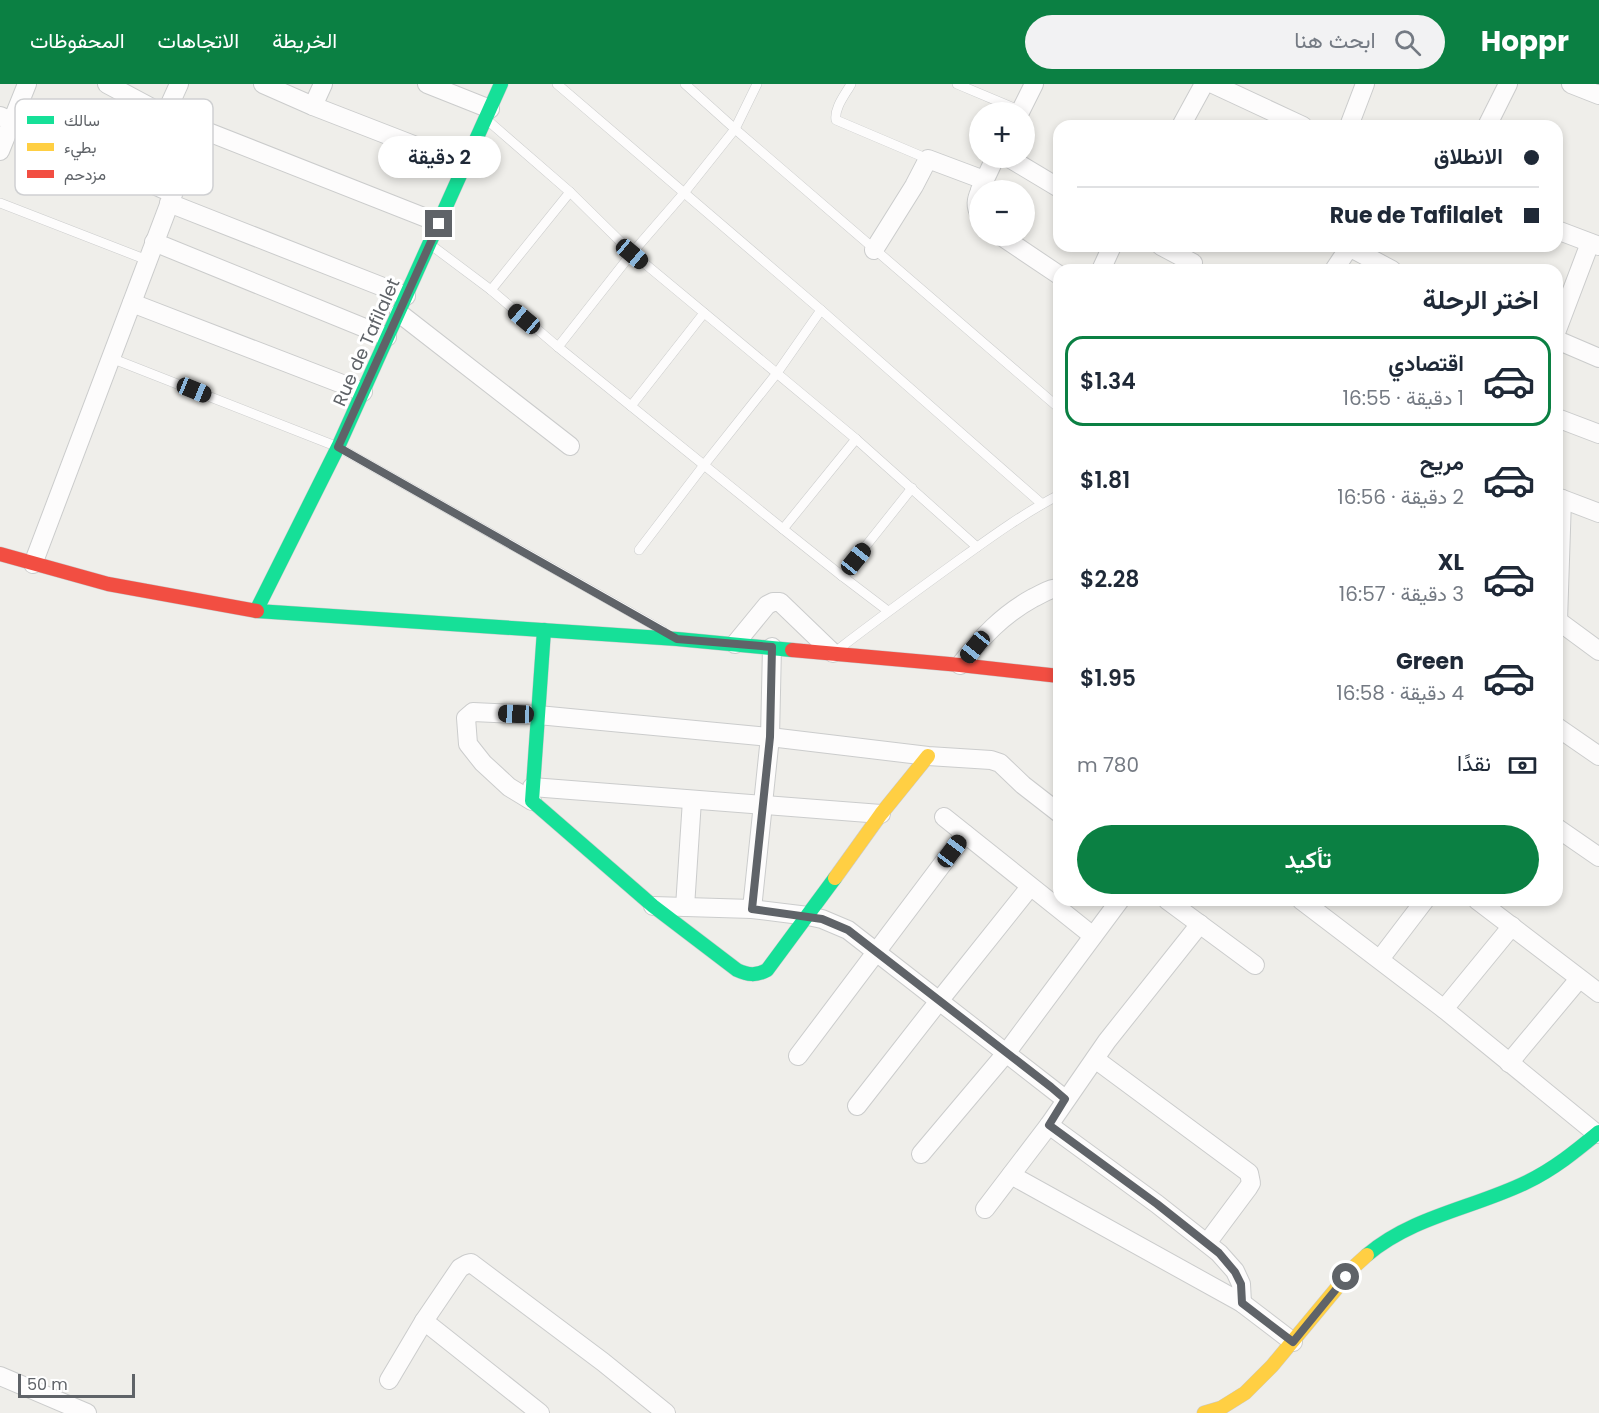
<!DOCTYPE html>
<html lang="ar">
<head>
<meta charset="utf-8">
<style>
  body { margin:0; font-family:Poppins,Vazirmatn,sans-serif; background:#f2f2f3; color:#1f2937; direction:rtl; height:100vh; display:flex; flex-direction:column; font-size:22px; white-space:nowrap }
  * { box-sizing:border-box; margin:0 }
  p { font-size:20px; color:#747a83 }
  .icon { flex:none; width:33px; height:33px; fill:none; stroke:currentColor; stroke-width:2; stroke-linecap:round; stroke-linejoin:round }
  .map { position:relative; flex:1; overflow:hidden; direction:ltr }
  .sheet { position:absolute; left:1053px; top:180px; width:510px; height:642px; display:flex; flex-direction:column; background:#fff; border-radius:18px; box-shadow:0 3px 9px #0003; direction:rtl }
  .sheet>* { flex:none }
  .top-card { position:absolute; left:1053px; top:36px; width:510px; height:132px; border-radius:18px; box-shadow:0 3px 9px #0003; direction:rtl; display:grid; align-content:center; height:132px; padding:0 24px; background:#fff }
  .controls { position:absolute; left:969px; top:18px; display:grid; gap:12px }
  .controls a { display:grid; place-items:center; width:66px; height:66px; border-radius:50%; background:#fff; box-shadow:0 3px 9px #0003; font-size:30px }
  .scale { position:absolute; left:18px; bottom:15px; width:117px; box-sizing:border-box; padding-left:6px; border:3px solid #5f6368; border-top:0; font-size:16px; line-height:21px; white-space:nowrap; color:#5f6368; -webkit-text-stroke:4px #fff; paint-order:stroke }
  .end { position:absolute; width:27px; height:27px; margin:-14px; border:8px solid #5f6368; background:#fff; box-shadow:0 0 0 3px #fff }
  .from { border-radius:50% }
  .bubble { position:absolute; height:42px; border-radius:21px; background:#fff; box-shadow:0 3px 9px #0003; font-size:20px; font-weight:600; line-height:42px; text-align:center; direction:rtl }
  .car { position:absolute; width:18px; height:36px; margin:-18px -9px; border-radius:8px; box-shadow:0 0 4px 2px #0007; background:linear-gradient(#222 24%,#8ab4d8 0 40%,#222 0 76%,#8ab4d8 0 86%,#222 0) }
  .top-card b { display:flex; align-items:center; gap:21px; height:57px; font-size:22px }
  .top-card b+b { border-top:2px solid #e0e1e3 }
  .top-card i { width:15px; height:15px; background:#1f2937 }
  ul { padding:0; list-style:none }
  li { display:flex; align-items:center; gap:18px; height:90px; margin:0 12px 9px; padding:0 12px; border:3px solid transparent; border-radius:18px }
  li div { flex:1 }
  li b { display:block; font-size:22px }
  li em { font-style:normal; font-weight:600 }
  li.active { border-color:#0b8043 }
  li>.icon { width:54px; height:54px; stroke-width:1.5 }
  h2 { padding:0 24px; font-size:27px; line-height:72px }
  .pay { display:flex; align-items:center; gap:15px; height:66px; padding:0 24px; font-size:22px }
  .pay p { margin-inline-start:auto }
  .button { display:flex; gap:12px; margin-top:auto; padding:12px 24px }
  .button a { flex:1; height:69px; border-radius:36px; background:#0b8043; color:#fff; font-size:24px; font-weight:600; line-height:69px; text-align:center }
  header { display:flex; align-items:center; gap:36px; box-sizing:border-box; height:84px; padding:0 30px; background:#0b8043; color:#fff }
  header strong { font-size:28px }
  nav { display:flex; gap:33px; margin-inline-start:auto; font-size:21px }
  .search { width:420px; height:54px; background:#f2f2f3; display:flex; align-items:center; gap:15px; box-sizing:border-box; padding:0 21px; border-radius:33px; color:#747a83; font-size:22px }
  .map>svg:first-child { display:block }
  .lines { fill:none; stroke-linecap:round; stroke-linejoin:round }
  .lane-casing { stroke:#cbcccc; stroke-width:10 }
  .street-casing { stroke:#cbcccc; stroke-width:20 }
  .fast-casing { stroke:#cacacb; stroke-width:15 }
  .slow-casing { stroke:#cacacb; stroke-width:15 }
  .jam-casing { stroke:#cacacb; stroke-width:15 }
  .lane { stroke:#fdfcfc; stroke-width:9 }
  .street { stroke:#fdfcfc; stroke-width:18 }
  .fast { stroke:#16e098; stroke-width:14 }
  .slow { stroke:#ffcf43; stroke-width:14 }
  .jam { stroke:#f24e42; stroke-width:14 }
  .route { stroke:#5f6368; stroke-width:8 }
  .labels { text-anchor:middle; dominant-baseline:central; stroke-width:6; stroke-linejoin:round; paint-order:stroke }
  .street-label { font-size:18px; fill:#5f6368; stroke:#fff }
  .key { fill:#fff; stroke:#cfd0d2; stroke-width:1.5 }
  .key-label { font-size:16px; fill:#5f6368 }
</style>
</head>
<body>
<header>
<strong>Hoppr</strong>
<div class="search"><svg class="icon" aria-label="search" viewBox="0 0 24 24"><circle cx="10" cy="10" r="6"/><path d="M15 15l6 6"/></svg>ابحث هنا</div>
<nav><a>الخريطة</a><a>الاتجاهات</a><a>المحفوظات</a></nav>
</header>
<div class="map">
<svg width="1599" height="1329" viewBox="0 0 1599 1329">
  <rect width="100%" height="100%" fill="#efeeea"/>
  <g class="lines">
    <defs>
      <g id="lane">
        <polyline points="557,0 821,226 1042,420"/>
        <polyline points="685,0 735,45 1059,324"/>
        <path d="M851 0C845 11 834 24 836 36L928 75"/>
        <polyline points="957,0 1021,27"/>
        <polyline points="486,35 570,108 632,169 856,355 977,463"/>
        <polyline points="0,119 147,176"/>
        <polyline points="431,161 491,206 558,263 783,445 842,492 888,527"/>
        <polyline points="491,206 570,108"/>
        <polyline points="558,263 632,169 684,109 735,45 757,0"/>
        <polyline points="111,274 338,363 662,546"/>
        <polyline points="631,322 704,229"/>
        <polyline points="783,445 856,355"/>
        <polyline points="639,466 704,381 777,289 821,226"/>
        <polyline points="842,492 912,404"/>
        <path d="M840 564C879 534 919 505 959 476 991 453 1024 429 1059 411"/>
      </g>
      <g id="street">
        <polyline points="107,0 165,31 439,139"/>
        <polyline points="263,0 313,22 465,81"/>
        <polyline points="427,0 490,25"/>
        <polyline points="1213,0 1303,42"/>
        <polyline points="1571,0 1599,11"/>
        <polyline points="313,22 323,0"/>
        <polyline points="1020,28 1034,0"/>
        <polyline points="165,31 179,0"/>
        <polyline points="0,32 172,109"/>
        <polyline points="1181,42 1204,0"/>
        <polyline points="1349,42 1365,0"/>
        <polyline points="1487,42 1508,0"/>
        <polyline points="0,67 27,0"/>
        <polyline points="1009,74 1059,104"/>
        <polyline points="980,106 995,74"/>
        <path d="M980 107C976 116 975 122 980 131"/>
        <polyline points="169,119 406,212"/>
        <polyline points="1557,146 1599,162"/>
        <polyline points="1001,152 1059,191"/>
        <polyline points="154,158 387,253"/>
        <polyline points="1161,162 1193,179"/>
        <polyline points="1349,163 1392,186"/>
        <polyline points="874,166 914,102 928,75 984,96"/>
        <polyline points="1101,186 1112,162"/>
        <polyline points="1334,186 1350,162"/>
        <polyline points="132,219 363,308"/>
        <polyline points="399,229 570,362"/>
        <polyline points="1557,246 1590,159"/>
        <polyline points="1557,256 1599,274"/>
        <polyline points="1557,334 1599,350"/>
        <polyline points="1557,413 1599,429"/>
        <polyline points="33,480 198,44"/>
        <polyline points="1557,536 1599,567"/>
        <polyline points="1558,537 1562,415"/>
        <polyline points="735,560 767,521 773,518 780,518 833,569"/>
        <path d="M960 581C982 553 1002 531 1033 514 1042 510 1049 504 1059 504"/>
        <polyline points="1557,643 1599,672"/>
        <polyline points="532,703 881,730"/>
        <polyline points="532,717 509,703 483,679 468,660 466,634 473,628 538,631 770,653 928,672 991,676 1000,679 1023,701 1059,729"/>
        <polyline points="944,733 1093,852"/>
        <polyline points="1557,744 1599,773"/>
        <polyline points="1167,816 1255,881"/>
        <polyline points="1301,816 1444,925 1597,1050"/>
        <polyline points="1477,816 1599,909"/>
        <polyline points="653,822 752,825 808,832 822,835 848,846 1065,1015"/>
        <polyline points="685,823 692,716"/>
        <polyline points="752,825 770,653 772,563"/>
        <polyline points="1380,875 1425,816"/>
        <polyline points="1444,925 1512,842"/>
        <polyline points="798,972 965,750"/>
        <polyline points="1095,975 1249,1089 1251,1099 1248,1104 1207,1159"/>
        <polyline points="1509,979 1579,895"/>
        <polyline points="857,1022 939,917 1030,803"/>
        <polyline points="1049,1041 1157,1120 1219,1169 1235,1187 1241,1200 1242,1219"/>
        <polyline points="921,1070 1007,968 1120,816"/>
        <polyline points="1011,1091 1242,1219 1293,1258"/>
        <polyline points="985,1125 1049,1041 1107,957 1200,840"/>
        <polyline points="424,1237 540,1329"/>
        <polyline points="0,1292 87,1329"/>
        <polyline points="389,1296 424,1237 460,1184 467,1180 471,1179 603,1278 666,1329"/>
      </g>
      <g id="fast">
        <polyline points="256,527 338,363 501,0"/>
        <polyline points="257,527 677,555 792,566"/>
        <path d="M544 546 532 717 653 822 737 886C748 891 756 892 767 886L835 794"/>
        <path d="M1367 1171C1413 1132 1474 1124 1527 1098 1554 1085 1576 1067 1599 1048"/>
      </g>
      <g id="slow">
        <polyline points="835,794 881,730 928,672"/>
        <polyline points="1204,1329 1221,1324 1245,1309 1272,1282 1356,1181 1367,1171"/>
      </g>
      <g id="jam">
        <polyline points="0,470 108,500 257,527"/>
        <polyline points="792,566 960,581 1059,592"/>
      </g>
    </defs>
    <use href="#lane" class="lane-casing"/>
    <use href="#street" class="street-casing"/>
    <use href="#fast" class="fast-casing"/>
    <use href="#slow" class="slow-casing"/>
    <use href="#jam" class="jam-casing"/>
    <use href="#lane" class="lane"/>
    <use href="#street" class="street"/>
    <use href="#fast" class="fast"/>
    <use href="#slow" class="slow"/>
    <use href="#jam" class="jam"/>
  </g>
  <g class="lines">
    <polyline class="route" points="439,140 338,363 677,555 772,563 770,653 752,825 822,835 848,846 1051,1003 1065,1015 1049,1041 1157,1120 1219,1169 1235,1188 1241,1200 1242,1219 1293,1258 1346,1193"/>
  </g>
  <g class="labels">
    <g class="street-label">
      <text transform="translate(366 258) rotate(-66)">Rue de Tafilalet</text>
    </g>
  </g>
  <rect x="15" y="15" width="198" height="96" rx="9" class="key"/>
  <rect x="27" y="32" width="27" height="8" fill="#16e098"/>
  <rect x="27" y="59" width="27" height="8" fill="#ffcf43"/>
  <rect x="27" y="86" width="27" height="8" fill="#f24e42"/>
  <g class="key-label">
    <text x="64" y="42">سالك</text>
    <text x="64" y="69">بطيء</text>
    <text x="64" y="96">مزدحم</text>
  </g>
</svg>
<div class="controls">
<a>+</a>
<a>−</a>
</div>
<div class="scale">50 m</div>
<i class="end from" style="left:1346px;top:1193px"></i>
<i class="end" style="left:439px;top:140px"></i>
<div class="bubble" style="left:378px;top:52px;width:123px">2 دقيقة</div>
<i class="car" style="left:632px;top:170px;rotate:130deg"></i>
<i class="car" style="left:524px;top:235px;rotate:310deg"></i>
<i class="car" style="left:194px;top:306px;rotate:112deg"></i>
<i class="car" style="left:856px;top:475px;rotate:39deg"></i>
<i class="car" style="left:975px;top:563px;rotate:219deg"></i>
<i class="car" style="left:516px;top:630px;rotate:272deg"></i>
<i class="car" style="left:952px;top:767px;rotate:37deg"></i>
<div class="top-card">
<b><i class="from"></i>الانطلاق</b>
<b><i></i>Rue de Tafilalet</b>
</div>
<section class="sheet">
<h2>اختر الرحلة</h2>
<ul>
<li class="active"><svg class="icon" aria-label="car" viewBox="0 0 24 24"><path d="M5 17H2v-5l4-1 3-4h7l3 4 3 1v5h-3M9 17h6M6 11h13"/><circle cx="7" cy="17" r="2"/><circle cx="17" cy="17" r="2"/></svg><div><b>اقتصادي</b><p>1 دقيقة · 16:55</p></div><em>$1.34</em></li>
<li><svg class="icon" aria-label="car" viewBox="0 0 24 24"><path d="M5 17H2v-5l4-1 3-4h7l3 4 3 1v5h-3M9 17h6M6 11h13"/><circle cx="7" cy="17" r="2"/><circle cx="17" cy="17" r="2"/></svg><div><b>مريح</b><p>2 دقيقة · 16:56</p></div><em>$1.81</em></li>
<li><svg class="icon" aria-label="car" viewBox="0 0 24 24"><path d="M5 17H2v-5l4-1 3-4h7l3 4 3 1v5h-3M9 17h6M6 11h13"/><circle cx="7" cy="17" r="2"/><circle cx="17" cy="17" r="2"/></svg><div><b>XL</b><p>3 دقيقة · 16:57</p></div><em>$2.28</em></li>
<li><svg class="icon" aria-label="car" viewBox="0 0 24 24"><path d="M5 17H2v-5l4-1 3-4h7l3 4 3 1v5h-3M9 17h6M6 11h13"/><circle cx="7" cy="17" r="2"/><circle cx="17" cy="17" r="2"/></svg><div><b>Green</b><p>4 دقيقة · 16:58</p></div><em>$1.95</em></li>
</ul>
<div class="pay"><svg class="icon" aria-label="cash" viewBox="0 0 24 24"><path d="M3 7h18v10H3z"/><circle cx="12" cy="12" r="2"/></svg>نقدًا<p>780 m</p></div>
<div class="button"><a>تأكيد</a></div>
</section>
</div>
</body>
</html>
